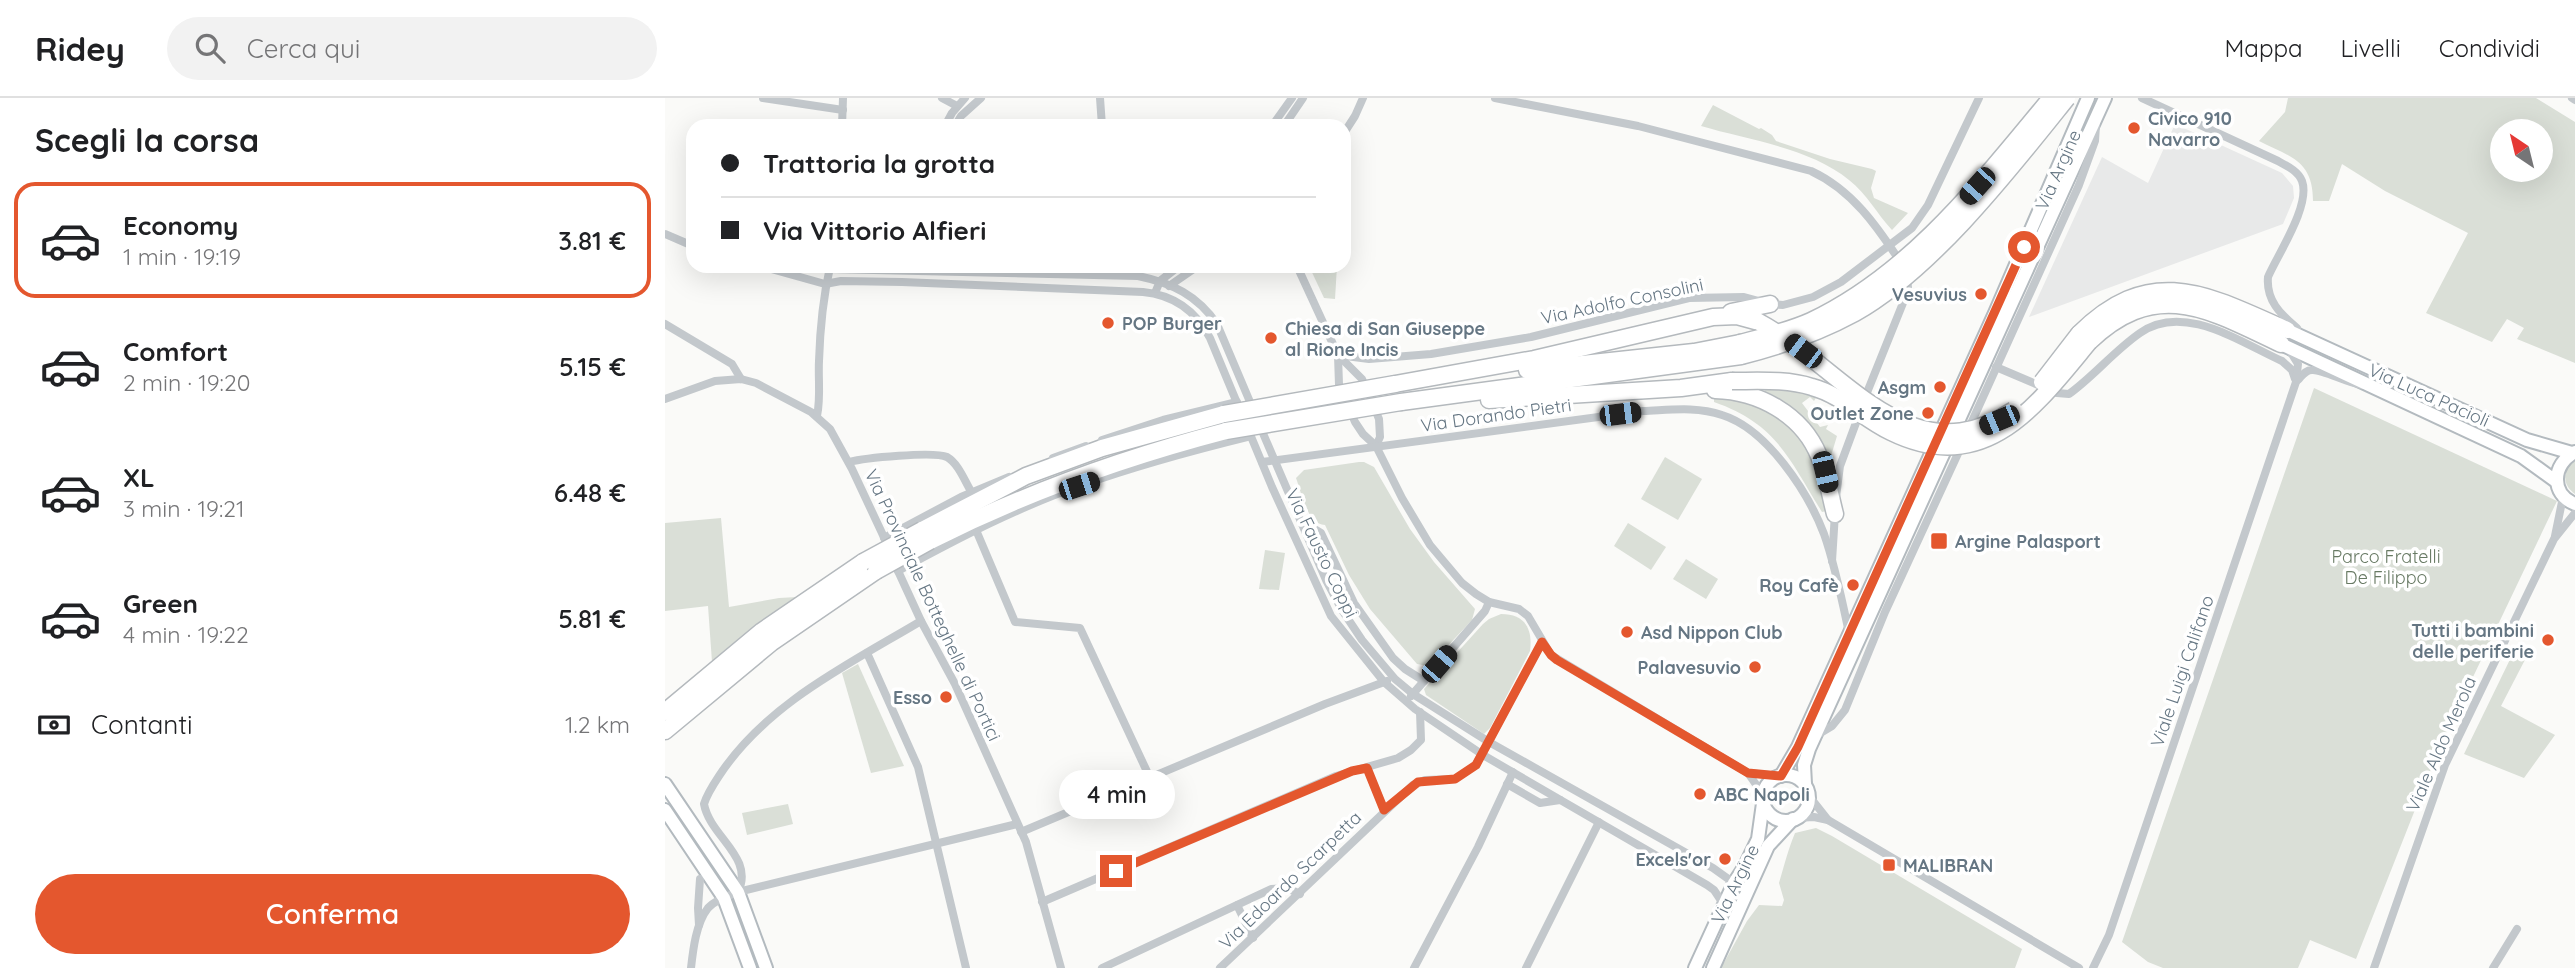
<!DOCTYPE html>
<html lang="it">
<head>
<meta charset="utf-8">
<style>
  body { margin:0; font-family:Quicksand,sans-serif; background:#f2f2f2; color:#202124; height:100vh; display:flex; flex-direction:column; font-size:26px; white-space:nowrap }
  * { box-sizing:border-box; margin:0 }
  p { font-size:23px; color:#757577 }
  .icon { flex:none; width:38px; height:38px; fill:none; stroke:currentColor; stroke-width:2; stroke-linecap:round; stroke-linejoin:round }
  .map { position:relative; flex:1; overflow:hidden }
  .drawer { display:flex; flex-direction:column; background:#fff; width:665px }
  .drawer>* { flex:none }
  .hud { position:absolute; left:21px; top:21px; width:665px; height:154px; border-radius:21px; box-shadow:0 7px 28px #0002; display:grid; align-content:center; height:154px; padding:0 35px; background:#fff }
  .needle { width:46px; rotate:325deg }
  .controls { position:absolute; left:1825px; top:21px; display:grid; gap:14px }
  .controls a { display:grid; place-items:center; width:63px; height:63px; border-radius:50%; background:#fff; box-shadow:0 7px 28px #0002; font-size:35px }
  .end { position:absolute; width:32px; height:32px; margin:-16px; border:9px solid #e4572e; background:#fff; box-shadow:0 0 0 4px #fff }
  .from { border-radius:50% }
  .bubble { position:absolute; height:49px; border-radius:24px; background:#fff; box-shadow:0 7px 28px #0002; font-size:23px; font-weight:600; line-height:49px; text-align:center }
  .car { position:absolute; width:21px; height:42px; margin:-21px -10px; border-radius:9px; box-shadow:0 0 5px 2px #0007; background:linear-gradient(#222 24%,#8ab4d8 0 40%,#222 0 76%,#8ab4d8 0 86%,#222 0) }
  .hud b { display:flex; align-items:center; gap:24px; height:66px; font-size:26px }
  .hud b+b { border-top:2px solid #e0e0e0 }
  .hud i { width:18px; height:18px; background:#202124 }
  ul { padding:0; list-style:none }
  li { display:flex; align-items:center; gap:21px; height:116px; margin:0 14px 10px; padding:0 21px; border:4px solid transparent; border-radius:21px }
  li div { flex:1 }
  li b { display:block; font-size:26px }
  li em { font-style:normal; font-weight:600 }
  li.current { border-color:#e4572e }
  li>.icon { width:63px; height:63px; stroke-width:1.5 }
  h2 { padding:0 35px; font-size:32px; line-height:84px }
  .pay { display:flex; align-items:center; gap:18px; height:77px; padding:0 35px; font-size:26px }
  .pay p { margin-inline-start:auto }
  .action { display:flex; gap:14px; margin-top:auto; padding:14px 35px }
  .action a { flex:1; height:80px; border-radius:42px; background:#e4572e; color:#fff; font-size:28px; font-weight:600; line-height:80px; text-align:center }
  header { display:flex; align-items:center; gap:42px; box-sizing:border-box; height:98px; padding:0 35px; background:#fff; border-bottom:2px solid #e0e0e0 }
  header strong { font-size:33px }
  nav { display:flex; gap:38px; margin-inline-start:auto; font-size:24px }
  .search { width:490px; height:63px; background:#f2f2f2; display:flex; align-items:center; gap:18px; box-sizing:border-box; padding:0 24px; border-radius:38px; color:#757577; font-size:26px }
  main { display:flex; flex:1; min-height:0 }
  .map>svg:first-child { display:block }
  .built { fill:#e8e9e9 }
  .green { fill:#dadfd7; fill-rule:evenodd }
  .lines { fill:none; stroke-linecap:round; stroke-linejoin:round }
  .secondary-casing { stroke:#b3babf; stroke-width:16 }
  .highway-casing { stroke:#b4b9bd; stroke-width:19 }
  .street { stroke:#c3c8cc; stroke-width:8 }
  .secondary { stroke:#fff; stroke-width:12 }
  .highway { stroke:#fff; stroke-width:16 }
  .highway-bridge-casing { stroke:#b4b9bd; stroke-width:19; stroke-linecap:butt }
  .highway-bridge { stroke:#fff; stroke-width:16 }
  .route { stroke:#e4572e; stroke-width:9 }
  .poi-dot { fill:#e4572e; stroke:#fff; stroke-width:2.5 }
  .labels { text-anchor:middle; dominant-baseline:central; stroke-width:7; stroke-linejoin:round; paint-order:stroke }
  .poi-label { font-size:18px; font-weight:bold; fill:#657683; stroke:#fff; text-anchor:end }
  .street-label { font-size:18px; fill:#657683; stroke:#fff }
  .park-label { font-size:18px; fill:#687a64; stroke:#fff }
</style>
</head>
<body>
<header>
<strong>Ridey</strong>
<div class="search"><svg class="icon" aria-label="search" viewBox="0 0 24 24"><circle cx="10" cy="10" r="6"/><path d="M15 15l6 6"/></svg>Cerca qui</div>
<nav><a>Mappa</a><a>Livelli</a><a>Condividi</a></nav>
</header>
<main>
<section class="drawer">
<h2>Scegli la corsa</h2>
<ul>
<li class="current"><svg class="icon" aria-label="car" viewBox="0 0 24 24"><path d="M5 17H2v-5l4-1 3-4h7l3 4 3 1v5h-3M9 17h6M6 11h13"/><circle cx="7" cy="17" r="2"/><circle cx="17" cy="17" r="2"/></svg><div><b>Economy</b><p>1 min · 19:19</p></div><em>3.81 €</em></li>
<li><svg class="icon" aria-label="car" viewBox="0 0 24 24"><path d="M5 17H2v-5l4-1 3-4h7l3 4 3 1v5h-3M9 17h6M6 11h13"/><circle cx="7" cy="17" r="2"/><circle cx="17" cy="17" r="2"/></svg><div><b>Comfort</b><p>2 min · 19:20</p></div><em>5.15 €</em></li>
<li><svg class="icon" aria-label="car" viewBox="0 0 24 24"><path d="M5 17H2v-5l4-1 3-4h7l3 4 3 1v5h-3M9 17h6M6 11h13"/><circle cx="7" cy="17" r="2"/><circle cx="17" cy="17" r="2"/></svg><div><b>XL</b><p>3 min · 19:21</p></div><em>6.48 €</em></li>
<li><svg class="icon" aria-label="car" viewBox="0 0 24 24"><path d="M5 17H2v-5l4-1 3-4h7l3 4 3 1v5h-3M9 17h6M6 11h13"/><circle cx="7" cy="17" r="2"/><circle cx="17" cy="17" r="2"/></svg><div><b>Green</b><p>4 min · 19:22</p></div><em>5.81 €</em></li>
</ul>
<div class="pay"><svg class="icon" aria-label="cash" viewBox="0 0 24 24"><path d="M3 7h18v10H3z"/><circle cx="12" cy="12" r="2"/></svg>Contanti<p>1.2 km</p></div>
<div class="action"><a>Conferma</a></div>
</section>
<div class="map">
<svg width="1910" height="870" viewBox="0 0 1910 870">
  <rect width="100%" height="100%" fill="#fafaf8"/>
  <polygon class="built" points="1510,26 1617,75 1628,88 1629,100 1618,126 1364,219 1437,59 1483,85"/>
  <g class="green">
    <path d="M1623 0H1871L1910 24V265L1852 241 1859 230 1842 221 1827 244 1761 215 1803 135 1720 93 1677 66 1664 103H1648C1648 63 1626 59 1594 43L1620 14ZM1838 33H1876V72H1838Z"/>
    <path d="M1048 7 1094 31 1096 30 1107 37 1111 43 1165 61 1207 71 1211 73 1206 90 1209 100 1243 115 1227 132C1212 116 1202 96 1184 82 1146 50 1083 42 1036 28Z"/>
    <polygon points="644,168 672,168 670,201 659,200"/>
    <polygon points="1649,290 1892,403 1776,646 1691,861 1645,842 1633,870 1498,870 1483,864 1457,844"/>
    <polygon points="1100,291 1124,291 1152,298 1149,303 1145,299 1137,305 1155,329 1163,327 1161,331 1172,338 1163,368 1112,302 1099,294"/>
    <path d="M1049 296C1065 297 1076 301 1091 307 1143 329 1150 361 1162 413L1157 414C1124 361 1112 326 1049 304Z"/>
    <polygon points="1000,359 1037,381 1013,422 976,401"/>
    <path d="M1910 362V396C1897 387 1897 372 1910 362Z"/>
    <path d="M694 364H699L709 369 745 431 769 464 810 511 807 522 764 568 752 566 705 511 684 477 660 427C642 426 637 396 631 380L639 372Z"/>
    <polygon points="56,420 64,509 114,500 132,499 47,564 43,508 0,513 0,425"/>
    <polygon points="963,425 1001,449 986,472 949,448"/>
    <polygon points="600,452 620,455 614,492 594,491"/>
    <polygon points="1021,461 1053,481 1041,501 1008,481"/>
    <path d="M836 516C860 516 868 531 865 553L825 630 819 636 761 597 759 591 818 526 824 521Z"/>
    <polygon points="1853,545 1860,550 1863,556 1836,608 1890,637 1859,680 1799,656"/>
    <polygon points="193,566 239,668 206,675 177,575"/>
    <polygon points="123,706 128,726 82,737 77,715"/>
    <path d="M1151 730 1167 738 1357 851 1350 870H1056L1082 823 1094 807 1117 808 1119 802 1114 785C1119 768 1123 752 1130 735Z"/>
    <polygon points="614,798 616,801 591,825 585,811"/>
  </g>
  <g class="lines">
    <defs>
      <g id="secondary">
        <polyline points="1622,232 1862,342 1907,355"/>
        <polyline points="1616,246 1856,358 1892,384"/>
        <path d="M1910 354C1887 366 1885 396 1910 406"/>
        <circle cx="1121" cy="700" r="23"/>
        <polyline points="1116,678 1133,649 1330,215 1423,0"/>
        <polyline points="0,686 73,794 101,870"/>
        <polyline points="1140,686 1139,667 1144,651 1440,0"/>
        <polyline points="0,712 59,800 85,870"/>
        <polyline points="1030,870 1069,785 1080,768 1093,741 1099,698"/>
        <polyline points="1048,870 1103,748 1128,721"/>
      </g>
      <g id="highway">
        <polyline points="1066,214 1105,206"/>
        <path d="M1414 236C1486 164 1543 197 1622 232"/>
        <path d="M1424 244C1492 179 1544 212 1616 246"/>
        <polyline points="862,272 1029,254 1075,245"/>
        <polyline points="730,286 869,261 1048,219 1072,218 1094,224"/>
        <path d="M1050 292C1093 293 1137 316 1154 358 1162 376 1165 397 1170 416"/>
        <polyline points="824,302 1016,290 1067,283"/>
        <polyline points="736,304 1076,258"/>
        <polyline points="257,432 361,378 437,350 559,316"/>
        <path d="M265 443C360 395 457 360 561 333"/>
        <polyline points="0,614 97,533 198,464"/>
        <polyline points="0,633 106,545 211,473"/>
      </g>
    </defs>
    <use href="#secondary" class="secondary-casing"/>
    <use href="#highway" class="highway-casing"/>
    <g class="street">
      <polyline points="98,0 178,12"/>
      <polyline points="277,0 292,8"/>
      <polyline points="435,0 437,28"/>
      <path d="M830 0 973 28 1146 73C1187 92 1212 128 1236 165"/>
      <path d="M1477 0 1613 63C1622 68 1633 73 1637 83 1646 107 1613 156 1603 179 1601 202 1615 216 1632 230"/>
      <polyline points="1907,0 1910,2"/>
      <polyline points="177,28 178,0"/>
      <polyline points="280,28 287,15 300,0"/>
      <polyline points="290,28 296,18 316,0"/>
      <polyline points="607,28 627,0"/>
      <polyline points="619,28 638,0"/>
      <polyline points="679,35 690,18 698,0"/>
      <polyline points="0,136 28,148"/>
      <path d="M96 168 160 186 176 183 237 184 478 194C509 197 531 213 545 240L607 389 666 518 719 584 750 611 818 657 1042 787 1049 792 1059 807"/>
      <polyline points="632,168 673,257 697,281 714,321 715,339 711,348"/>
      <path d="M164 171 473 178C507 185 532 197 552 226L588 311"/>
      <polyline points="504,188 533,168"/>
      <polyline points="490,195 495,183 514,168"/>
      <polyline points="0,226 67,266 76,281"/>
      <polyline points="673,257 704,261 766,256 866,239 1024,200 1079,199 1105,206 1118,207 1148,199 1176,184 1247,130 1263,107 1314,0"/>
      <polyline points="673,257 674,287 690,324 698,336 711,348 737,400 765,447 797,485 811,496 824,504 854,511 863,518 886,557 1083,675 1099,698"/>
      <path d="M1331 269 1392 295 1404 296C1429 278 1449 253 1475 235 1518 204 1575 244 1617 263L1627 272 1630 281"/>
      <path d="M1633 282C1637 278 1640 272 1647 272 1657 271 1682 285 1697 287"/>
      <polyline points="0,301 50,283 76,281 91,285 146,314 165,331 187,371 224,450"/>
      <polyline points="1199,302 1240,200 1243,189 1241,176"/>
      <path d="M152 318C156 299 153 282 154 263 155 231 158 200 165 169"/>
      <polyline points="594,326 661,482 677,512 697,542 730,581 748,596 824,644 1048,770 1069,785"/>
      <polyline points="1304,330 1414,87 1430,43 1431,27"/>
      <polyline points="437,342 498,322 572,304"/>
      <polyline points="388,360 421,348"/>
      <path d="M184 364C199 360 269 353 282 359 294 366 300 384 307 395"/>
      <path d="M597 364 978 313C1005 312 1031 308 1057 317 1102 331 1143 394 1159 436 1170 467 1177 502 1184 535"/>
      <polyline points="1171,399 1175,368 1195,314"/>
      <polyline points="636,423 656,435 689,505 728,560 740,571 759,583"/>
      <polyline points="311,432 350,524 415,530 485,680"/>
      <polyline points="1890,438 1898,399"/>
      <polyline points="219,440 296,399 344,379"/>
      <polyline points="228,462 256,523 290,586 361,744 396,870"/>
      <polyline points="1167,463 1170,415"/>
      <path d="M233 473C292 441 353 409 417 387 473 367 529 352 586 338"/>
      <polyline points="202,555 253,669 301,870"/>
      <polyline points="746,598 820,513 824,504"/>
      <polyline points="1152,637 1167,628 1180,612 1220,514 1296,349"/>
      <polyline points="702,670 719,712"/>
      <polyline points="1083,675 1116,678"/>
      <polyline points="842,686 875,705 895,702"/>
      <polyline points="1144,698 1163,722"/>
      <polyline points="1131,720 1149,719 1163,722 1414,870"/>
      <polyline points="356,734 660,606 722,583"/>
      <path d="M73 794C90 759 45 739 39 706 42 696 48 687 54 678 101 606 184 566 256 523"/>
      <polyline points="377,804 671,678 733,660 746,652 756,642 755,614"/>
      <polyline points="572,807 588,840"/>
      <polyline points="34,827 33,810 35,781"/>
      <path d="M26 870C28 852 31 825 43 810 50 802 63 798 73 794L352 726"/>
      <polyline points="437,870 606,791 622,790 635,796"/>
      <polyline points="555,870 748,687 760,682 790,681 811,667 877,544"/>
      <polyline points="749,870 813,749 848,674"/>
      <polyline points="861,870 934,724"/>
      <polyline points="1428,870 1444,837 1631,284 1633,266 1625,253"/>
      <polyline points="1709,870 1780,667 1889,441 1910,415"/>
      <polyline points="1828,870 1852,831"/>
    </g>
    <use href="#secondary" class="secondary"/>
    <use href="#highway" class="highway"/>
    <defs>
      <g id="highway-bridge">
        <path d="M1094 224C1178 269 1244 382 1349 312"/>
        <path d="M1075 245C1098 239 1124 233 1146 223 1247 175 1316 84 1386 0"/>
        <path d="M1076 258C1116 248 1153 235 1190 215 1268 171 1346 70 1402 0"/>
        <path d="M1067 283C1094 283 1122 281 1147 289 1177 297 1198 321 1226 334 1320 380 1371 308 1424 244"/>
        <polyline points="1377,284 1414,236"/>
        <polyline points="559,316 730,286"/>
        <polyline points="561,333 736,304"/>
        <polyline points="198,464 257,432"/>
        <polyline points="211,473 265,443"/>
      </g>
    </defs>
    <use href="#highway-bridge" class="highway-bridge-casing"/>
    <use href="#highway-bridge" class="highway-bridge"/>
  </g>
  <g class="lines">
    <polyline class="route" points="451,773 687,673 702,670 719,712 753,684 790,681 811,667 877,544 886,557 892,562 1083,675 1116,678 1133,649 1359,149"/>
  </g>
  <g class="poi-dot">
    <circle cx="1469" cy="30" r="7"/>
    <circle cx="1316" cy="196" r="7"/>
    <circle cx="443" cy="225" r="7"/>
    <circle cx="606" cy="240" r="7"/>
    <circle cx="1275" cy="289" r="7"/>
    <circle cx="1263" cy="315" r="7"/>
    <rect x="1265" y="434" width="18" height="18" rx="3.5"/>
    <circle cx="1188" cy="487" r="7"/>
    <circle cx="962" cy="534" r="7"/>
    <circle cx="1883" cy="542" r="7"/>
    <circle cx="1090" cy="569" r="7"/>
    <circle cx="281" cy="599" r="7"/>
    <circle cx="1035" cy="696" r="7"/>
    <circle cx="1060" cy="761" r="7"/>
    <rect x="1217" y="760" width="14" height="14" rx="3.5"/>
  </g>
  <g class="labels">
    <g class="poi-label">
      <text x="1483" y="20" text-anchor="start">Civico 910<tspan x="1483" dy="21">Navarro</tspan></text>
      <text x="1302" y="196">Vesuvius</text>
      <text x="457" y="225" text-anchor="start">POP Burger</text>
      <text x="620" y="230" text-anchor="start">Chiesa di San Giuseppe<tspan x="620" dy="21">al Rione Incis</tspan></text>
      <text x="1261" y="289">Asgm</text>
      <text x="1249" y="315">Outlet Zone</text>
      <text x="1290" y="443" text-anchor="start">Argine Palasport</text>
      <text x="1174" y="487">Roy Cafè</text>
      <text x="1869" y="532">Tutti i bambini<tspan x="1869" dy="21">delle periferie</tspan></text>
      <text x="976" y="534" text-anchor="start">Asd Nippon Club</text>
      <text x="1076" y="569">Palavesuvio</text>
      <text x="267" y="599">Esso</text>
      <text x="1049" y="696" text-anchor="start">ABC Napoli</text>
      <text x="1046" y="761">Excels'or</text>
      <text x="1238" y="767" text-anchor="start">MALIBRAN</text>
    </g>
    <g class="street-label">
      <text transform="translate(1393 72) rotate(-66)">Via Argine</text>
      <text transform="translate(957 203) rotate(-12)">Via Adolfo Consolini</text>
      <text transform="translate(1764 297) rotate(24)">Via Luca Pacioli</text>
      <text transform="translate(831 317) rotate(-8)">Via Dorando Pietri</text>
      <text transform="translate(657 455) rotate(64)">Via Fausto Coppi</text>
      <text transform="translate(268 507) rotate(65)">Via Provinciale Botteghelle di Portici</text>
      <text transform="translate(1517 573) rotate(-71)">Viale Luigi Califano</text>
      <text transform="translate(1776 646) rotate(-66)">Viale Aldo Merola</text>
      <text transform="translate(625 782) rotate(-44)">Via Edoardo Scarpetta</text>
      <text transform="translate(1070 786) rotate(-64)">Via Argine</text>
    </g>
    <g class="park-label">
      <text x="1721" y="458">Parco Fratelli<tspan x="1721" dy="21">De Filippo</tspan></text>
    </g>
  </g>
</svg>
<div class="controls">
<a><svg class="needle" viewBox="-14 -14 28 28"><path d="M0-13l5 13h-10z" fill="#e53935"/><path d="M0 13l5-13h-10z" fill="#757577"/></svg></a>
</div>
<i class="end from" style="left:1359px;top:149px"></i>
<i class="end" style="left:451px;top:773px"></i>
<div class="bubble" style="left:394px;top:672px;width:116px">4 min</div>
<i class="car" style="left:1312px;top:88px;rotate:222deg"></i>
<i class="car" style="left:1138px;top:253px;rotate:307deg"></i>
<i class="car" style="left:955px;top:316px;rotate:83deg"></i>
<i class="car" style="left:1334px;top:322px;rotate:247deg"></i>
<i class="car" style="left:1160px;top:374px;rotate:167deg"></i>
<i class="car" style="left:414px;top:388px;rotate:72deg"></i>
<i class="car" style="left:774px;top:566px;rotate:41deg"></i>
<div class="hud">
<b><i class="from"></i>Trattoria la grotta</b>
<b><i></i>Via Vittorio Alfieri</b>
</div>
</div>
</main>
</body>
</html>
